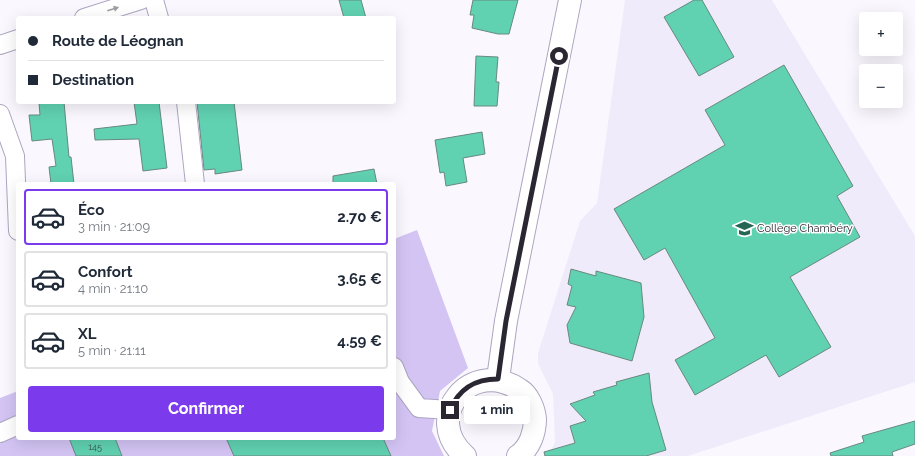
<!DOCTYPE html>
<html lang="fr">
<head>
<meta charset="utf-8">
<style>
  body { margin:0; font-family:Raleway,sans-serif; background:#f6f6f7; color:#1f2937; height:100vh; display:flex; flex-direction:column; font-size:15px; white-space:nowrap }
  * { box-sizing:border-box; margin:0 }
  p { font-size:13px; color:#747a83 }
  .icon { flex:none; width:22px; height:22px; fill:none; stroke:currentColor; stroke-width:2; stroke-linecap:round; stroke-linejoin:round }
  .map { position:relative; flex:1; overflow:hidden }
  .side { position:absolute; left:16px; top:182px; width:380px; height:258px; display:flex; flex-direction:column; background:#fff; border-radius:4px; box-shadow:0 4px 16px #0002 }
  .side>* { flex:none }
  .banner { position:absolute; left:16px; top:16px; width:380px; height:88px; border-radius:4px; box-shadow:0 4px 16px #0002; display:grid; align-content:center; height:88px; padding:0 12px; background:#fff }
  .controls { position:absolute; left:859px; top:12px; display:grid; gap:8px }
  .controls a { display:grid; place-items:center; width:44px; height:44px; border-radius:4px; background:#fff; box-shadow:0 4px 16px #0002; font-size:20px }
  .end { position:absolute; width:18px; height:18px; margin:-9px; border:5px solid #2a2732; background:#fff; box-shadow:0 0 0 2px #fff }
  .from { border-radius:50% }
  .bubble { position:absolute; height:28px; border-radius:4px; background:#fff; box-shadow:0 4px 16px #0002; font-size:13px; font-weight:700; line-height:28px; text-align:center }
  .banner b { display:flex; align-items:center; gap:14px; height:38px; font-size:15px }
  .banner b+b { border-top:1px solid #e0e1e3 }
  .banner i { width:10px; height:10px; background:#1f2937 }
  ul { padding:7px 0 0; list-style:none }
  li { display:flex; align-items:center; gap:12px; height:56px; margin:0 8px 6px; padding:0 4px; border:2px solid #e0e1e3; border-radius:4px }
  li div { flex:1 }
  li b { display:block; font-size:15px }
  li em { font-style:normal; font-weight:700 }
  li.selected { border-color:#7c3aed }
  li>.icon { width:36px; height:36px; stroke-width:1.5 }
  .primary-button { display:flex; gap:8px; margin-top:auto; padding:8px 12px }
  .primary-button a { flex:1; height:46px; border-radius:4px; background:#7c3aed; color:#fff; font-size:16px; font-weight:700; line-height:46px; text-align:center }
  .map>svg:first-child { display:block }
  .built { fill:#efebfa }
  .green { fill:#d3c4f4 }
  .building { fill:#60d1b1; stroke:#68897e }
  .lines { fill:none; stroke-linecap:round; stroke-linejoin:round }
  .minor-casing { stroke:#ada5c1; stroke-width:20 }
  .major-casing { stroke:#ada5c1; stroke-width:24 }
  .minor { stroke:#fff; stroke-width:18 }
  .major { stroke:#fff; stroke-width:22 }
  .oneway { fill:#9f9ea3 }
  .route { stroke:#2a2732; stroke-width:5 }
  .labels { text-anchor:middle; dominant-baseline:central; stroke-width:3; stroke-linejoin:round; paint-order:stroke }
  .number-label { font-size:9px; fill:#385252 }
  .poi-label { font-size:11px; fill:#2a2732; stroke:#fff; text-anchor:start }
</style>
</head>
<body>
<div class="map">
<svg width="915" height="456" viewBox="0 0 915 456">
  <rect width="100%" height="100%" fill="#faf8fe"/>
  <polygon class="built" points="625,0 772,0 915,236 915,382 688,456 548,456 555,442 553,394 538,364 538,353 580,221 597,203"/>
  <polygon class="green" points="417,230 468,368 440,391 432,431 444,456 0,456 0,398 18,391 18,438 394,438 394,239"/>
  <g class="building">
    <polygon points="339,0 361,0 366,18 344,18"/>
    <polygon points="473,0 518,0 509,34 498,34 472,28 474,15 470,15"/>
    <polygon points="694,0 702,0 734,57 699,76 664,17"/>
    <polygon points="476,56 498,57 496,82 499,82 497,106 474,106"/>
    <polygon points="784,65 853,186 837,196 860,237 790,277 831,347 779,377 766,355 695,395 675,360 715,338 665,248 644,260 614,209 725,145 705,110"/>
    <polygon points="64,102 69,157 71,157 74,184 51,184 49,167 56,166 52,139 32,141 29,115 40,115 39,103"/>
    <polygon points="134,102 159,102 167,168 143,171 139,139 95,140 94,129 137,124"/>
    <polygon points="197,102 234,102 242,170 215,174 215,169 204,170"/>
    <polygon points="482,132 485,154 463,158 467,182 446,186 444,172 440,173 435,140"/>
    <polygon points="374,169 377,184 333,184 333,176"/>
    <polygon points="571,269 596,276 596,271 641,283 644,317 632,361 570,343 567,325 576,307 567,305 572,286 568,284"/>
    <polygon points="649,373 652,402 666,450 646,456 545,456 544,452 575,443 570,426 586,421 570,404 595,395 593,392 617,385 616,382"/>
    <polygon points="915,421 915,444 892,452 893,456 831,456 830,453 864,442 862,436"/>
    <polygon points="69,438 115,438 122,456 76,456"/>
    <polygon points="226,438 383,438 391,456 234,456"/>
  </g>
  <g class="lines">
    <defs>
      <g id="minor">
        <polyline points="154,0 159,18"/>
        <polyline points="84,18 141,0"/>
        <polyline points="0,45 18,39"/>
        <polyline points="186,102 195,184"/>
        <polyline points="0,114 15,156 18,231"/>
        <polyline points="394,367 400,382 419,408 450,410"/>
        <polyline points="0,433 18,425"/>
      </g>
      <g id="major">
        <polyline points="498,379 506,321 570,0"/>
        <path d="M465 456C421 418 471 356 520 390 528 395 534 408 535 419 535 432 530 448 518 456"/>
      </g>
    </defs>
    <use href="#minor" class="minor-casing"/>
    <use href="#major" class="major-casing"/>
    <use href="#minor" class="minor"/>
    <use href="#major" class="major"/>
  </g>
  <defs><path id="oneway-solid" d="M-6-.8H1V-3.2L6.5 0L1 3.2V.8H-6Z"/></defs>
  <use class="oneway" href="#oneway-solid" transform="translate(113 9) rotate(-18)"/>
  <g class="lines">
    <path class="route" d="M450 410C459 389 474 379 498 379L506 321 559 56"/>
  </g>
  <defs>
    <symbol id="school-bare" viewBox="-9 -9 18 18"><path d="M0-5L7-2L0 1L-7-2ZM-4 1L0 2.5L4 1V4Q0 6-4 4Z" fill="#246553" stroke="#fff" stroke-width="2.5" paint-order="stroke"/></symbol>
  </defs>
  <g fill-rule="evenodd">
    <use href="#school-bare" x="732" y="216" width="25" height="25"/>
  </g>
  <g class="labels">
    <g class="number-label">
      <text x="95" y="447">145</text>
    </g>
    <g class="poi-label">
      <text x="757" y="228">Collège Chambéry</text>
    </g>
  </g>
</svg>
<div class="controls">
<a>+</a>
<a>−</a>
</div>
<i class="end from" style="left:559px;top:56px"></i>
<i class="end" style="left:450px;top:410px"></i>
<div class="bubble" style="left:464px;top:396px;width:66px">1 min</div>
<div class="banner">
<b><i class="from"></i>Route de Léognan</b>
<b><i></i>Destination</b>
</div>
<section class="side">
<ul>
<li class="selected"><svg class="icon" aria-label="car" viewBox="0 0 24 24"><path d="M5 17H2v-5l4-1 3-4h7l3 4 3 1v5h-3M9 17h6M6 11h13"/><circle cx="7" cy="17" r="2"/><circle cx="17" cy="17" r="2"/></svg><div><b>Éco</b><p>3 min · 21:09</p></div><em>2.70 €</em></li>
<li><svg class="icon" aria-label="car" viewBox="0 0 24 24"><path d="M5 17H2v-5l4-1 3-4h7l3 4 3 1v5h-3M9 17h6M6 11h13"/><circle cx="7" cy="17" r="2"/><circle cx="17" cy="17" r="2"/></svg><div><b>Confort</b><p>4 min · 21:10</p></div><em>3.65 €</em></li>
<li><svg class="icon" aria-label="car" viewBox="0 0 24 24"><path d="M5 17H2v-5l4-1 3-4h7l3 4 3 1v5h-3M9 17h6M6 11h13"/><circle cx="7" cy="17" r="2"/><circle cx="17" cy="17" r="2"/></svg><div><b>XL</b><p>5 min · 21:11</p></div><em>4.59 €</em></li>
</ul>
<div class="primary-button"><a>Confirmer</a></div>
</section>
</div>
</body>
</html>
